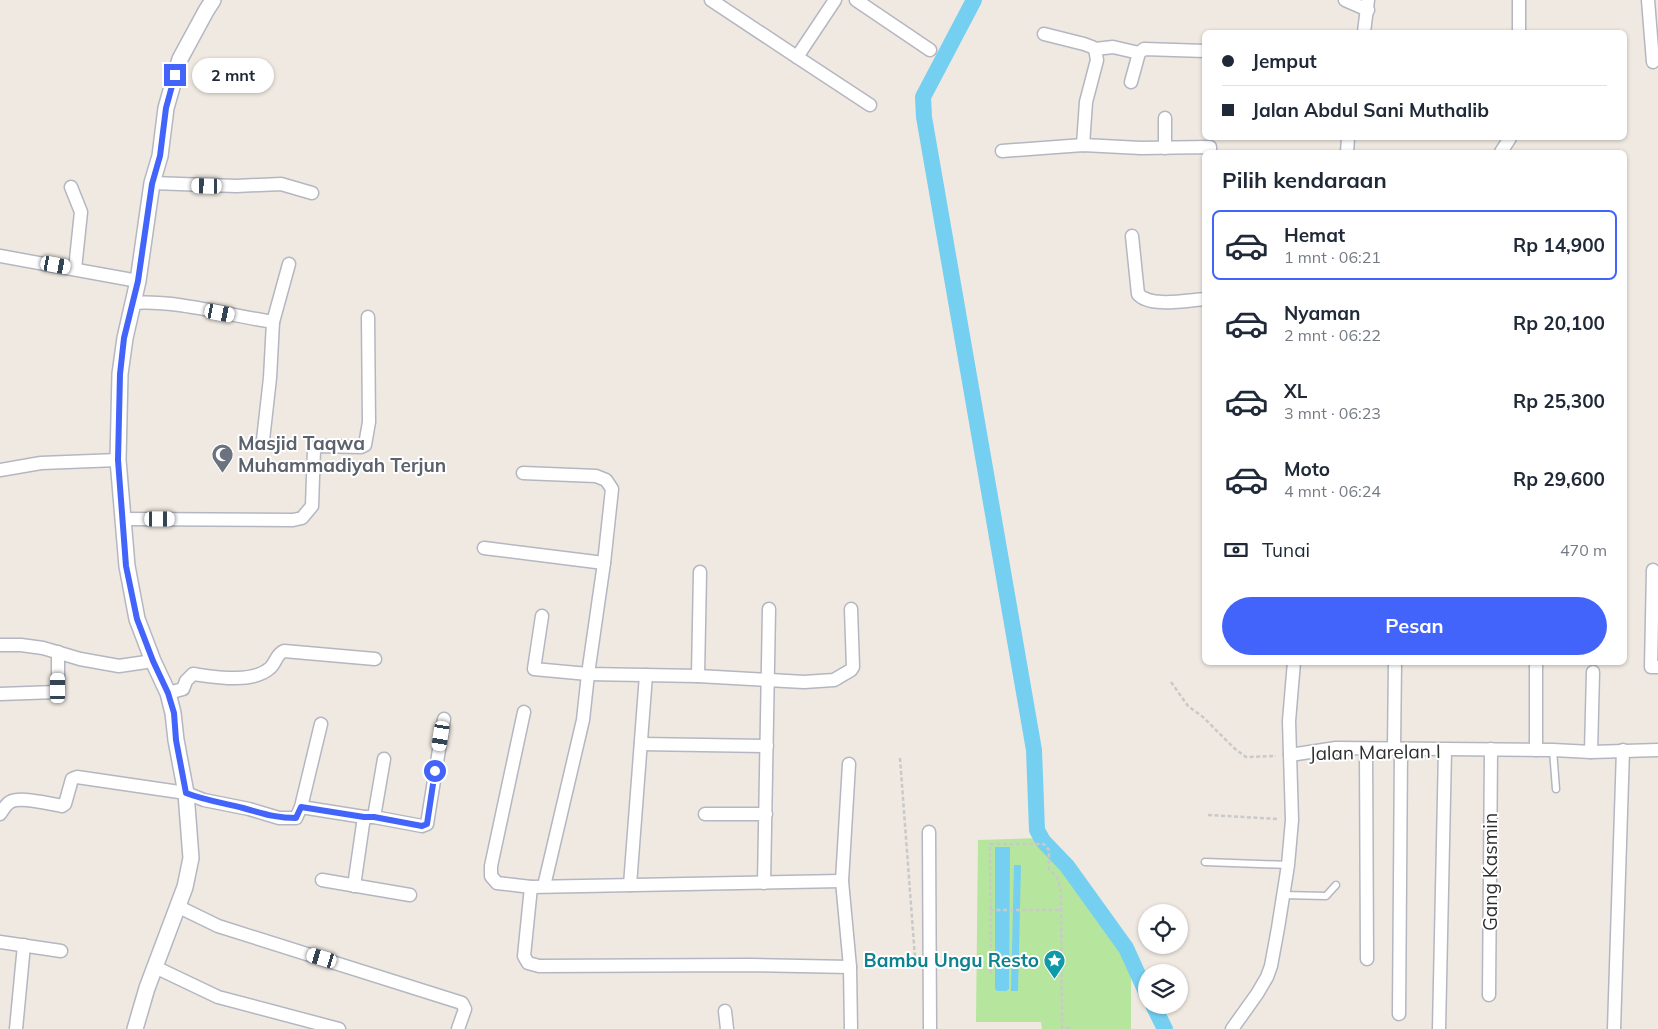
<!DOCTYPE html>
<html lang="id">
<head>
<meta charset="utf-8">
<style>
  body { margin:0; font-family:Mulish,sans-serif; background:#f6f6f7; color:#1f2937; height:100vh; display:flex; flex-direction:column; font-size:19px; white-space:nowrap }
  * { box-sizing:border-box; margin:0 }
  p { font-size:16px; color:#747a83 }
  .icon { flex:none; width:28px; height:28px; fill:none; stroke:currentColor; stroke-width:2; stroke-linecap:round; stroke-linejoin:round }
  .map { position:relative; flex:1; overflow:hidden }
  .sheet { position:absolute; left:1202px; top:150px; width:425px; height:515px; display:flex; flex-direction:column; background:#fff; border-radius:8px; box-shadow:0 1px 4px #0004 }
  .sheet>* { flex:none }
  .top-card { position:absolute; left:1202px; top:30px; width:425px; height:110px; border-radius:8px; box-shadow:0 1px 4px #0004; display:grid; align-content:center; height:110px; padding:0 20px; background:#fff }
  .controls { position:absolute; left:1138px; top:904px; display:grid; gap:10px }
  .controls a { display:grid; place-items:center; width:50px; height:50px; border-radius:50%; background:#fff; box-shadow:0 1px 4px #0004; font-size:25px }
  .end { position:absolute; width:22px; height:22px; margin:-11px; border:6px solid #4264fb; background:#fff; box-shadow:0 0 0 2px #fff }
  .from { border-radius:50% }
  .bubble { position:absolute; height:35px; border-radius:18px; background:#fff; box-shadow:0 1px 4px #0004; font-size:16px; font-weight:700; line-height:35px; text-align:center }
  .car { position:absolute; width:15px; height:30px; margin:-15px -8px; border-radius:6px; box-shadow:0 0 4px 1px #0007; background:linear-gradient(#fff 24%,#345 0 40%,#fff 0 76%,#345 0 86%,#fff 0) }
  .top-card b { display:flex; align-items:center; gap:18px; height:48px; font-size:19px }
  .top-card b+b { border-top:1px solid #e0e1e3 }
  .top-card i { width:12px; height:12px; background:#1f2937 }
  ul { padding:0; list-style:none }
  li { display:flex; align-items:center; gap:15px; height:70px; margin:0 10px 8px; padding:0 10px; border:2px solid transparent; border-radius:8px }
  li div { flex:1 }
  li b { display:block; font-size:19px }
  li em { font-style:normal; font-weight:700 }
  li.on { border-color:#4264fb }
  li>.icon { width:45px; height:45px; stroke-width:1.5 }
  h2 { padding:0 20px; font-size:22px; line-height:60px }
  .pay { display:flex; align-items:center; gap:12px; height:55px; padding:0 20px; font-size:19px }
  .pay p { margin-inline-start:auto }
  .cta { display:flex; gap:10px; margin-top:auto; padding:10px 20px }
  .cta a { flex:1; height:58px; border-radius:30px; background:#4264fb; color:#fff; font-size:20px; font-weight:700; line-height:58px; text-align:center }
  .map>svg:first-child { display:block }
  .green { fill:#b6e59e }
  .water { fill:#75cff0 }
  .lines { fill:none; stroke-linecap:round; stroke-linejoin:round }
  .canal { stroke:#75cff0; stroke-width:16 }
  .service-casing { stroke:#b4b7c1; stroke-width:9 }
  .minor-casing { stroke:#b4b7c1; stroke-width:15 }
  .tertiary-casing { stroke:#b4b7c1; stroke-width:18 }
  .path { stroke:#c9c9c9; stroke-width:2.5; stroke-dasharray:4 2.5; stroke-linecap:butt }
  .service { stroke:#fff; stroke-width:6 }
  .minor { stroke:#fff; stroke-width:12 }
  .tertiary { stroke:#fff; stroke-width:15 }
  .route { stroke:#4264fb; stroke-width:6 }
  .labels { text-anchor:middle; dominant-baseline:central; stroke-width:4; stroke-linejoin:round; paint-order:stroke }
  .worship-label { font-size:19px; font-weight:bold; fill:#5b616d; stroke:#fff; text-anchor:start }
  .street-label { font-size:19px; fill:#2e2e2e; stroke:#fff }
  .culture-label { font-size:19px; font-weight:bold; fill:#0d838f; stroke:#fff; text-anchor:end }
</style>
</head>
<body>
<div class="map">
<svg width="1658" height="1029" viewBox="0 0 1658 1029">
  <rect width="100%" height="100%" fill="#efe9e1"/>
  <polygon class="green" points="1041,838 1068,868 1126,948 1131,974 1131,1029 1042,1029 1041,1022 976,1022 978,840"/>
  <g class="water">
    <polygon points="995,847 1010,847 1009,989 1006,991 997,991 995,989"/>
    <polygon points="1014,865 1021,865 1018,991 1011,991"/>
  </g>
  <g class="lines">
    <g class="canal">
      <polyline points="974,0 923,97 924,117 1034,750 1037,830 1043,841 1067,866 1126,948 1146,992"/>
      <polyline points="1153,1005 1165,1029"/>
    </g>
    <defs>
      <g id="service">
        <polyline points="1553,750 1556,789"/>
        <polyline points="1205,862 1288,865"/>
        <polyline points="1283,895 1326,896 1336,885"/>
      </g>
      <g id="minor">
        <polyline points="711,0 797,57 835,0"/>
        <polyline points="856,0 930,50"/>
        <polyline points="1345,0 1368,10"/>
        <polyline points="1648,0 1653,62"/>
        <polyline points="1364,32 1368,0"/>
        <polyline points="1519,32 1519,0"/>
        <polyline points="1044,34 1084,44 1092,47 1095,49 1097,60 1086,102 1083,145"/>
        <polyline points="1095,49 1113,47 1139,53"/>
        <polyline points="797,57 870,105"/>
        <polyline points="1131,82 1139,53 1144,49 1205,51"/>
        <polyline points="1165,148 1165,118"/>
        <polyline points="1002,151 1083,145 1141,148 1210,147 1210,152"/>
        <polyline points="1347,152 1348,138"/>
        <polyline points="1501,152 1510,138"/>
        <polyline points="152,183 236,186 281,184 312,193"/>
        <polyline points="71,187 81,212 75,269"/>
        <path d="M1132 236 1138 294C1150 308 1188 300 1205 299"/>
        <polyline points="0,256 138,281"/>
        <path d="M132 303C179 300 227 315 273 322L270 378 263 440"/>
        <polyline points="273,322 289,264"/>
        <polyline points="0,470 41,463 118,460"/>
        <polyline points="523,473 596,476 606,480 612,489 604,563 588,674 583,720 544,886"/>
        <polyline points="122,519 293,520 302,518 312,506 314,449 319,446 361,447 365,445 369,422 368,317"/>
        <polyline points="484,548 604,563"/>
        <polyline points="1653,570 1651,667 1658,667"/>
        <polyline points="542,616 534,669 588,674 698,676 804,682 834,680 851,670 853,667 851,609"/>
        <polyline points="0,645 21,645 43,648 80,659 119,666 153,661"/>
        <polyline points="1536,662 1536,750"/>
        <polyline points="698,676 700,572"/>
        <path d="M168 693 183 689 186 681 193 674C215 677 252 684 270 668 276 663 276 654 284 651L375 659"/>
        <polyline points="0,694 56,692 58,688 58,652"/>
        <polyline points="524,712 491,866 491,876 497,883 531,887 842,881"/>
        <polyline points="641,744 767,746"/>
        <polyline points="1394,748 1395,662"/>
        <polyline points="1366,750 1367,959"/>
        <polyline points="1591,752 1593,672"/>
        <polyline points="1290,755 1336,748 1553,750 1591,752 1658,750"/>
        <polyline points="849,764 842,881 850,967 851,1029"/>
        <polyline points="301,807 321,724"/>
        <path d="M0 814C3 810 5 805 10 802 20 796 51 804 62 806L65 804 72 779 77 777 186 793 204 800 249 809 279 818H296L301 807 364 817H374L422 826 427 824 444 719"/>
        <polyline points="705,814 766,814"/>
        <polyline points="374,817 384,759"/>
        <polyline points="929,832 930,1029"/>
        <polyline points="322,880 410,895"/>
        <polyline points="764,883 769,609"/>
        <polyline points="630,885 646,675"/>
        <polyline points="354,886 364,817"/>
        <polyline points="531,887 524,956 528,963 539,966 749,965 850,967"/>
        <polyline points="179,907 218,926 462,1003 465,1009 458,1029"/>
        <polyline points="0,942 61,951"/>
        <polyline points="155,967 218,997 339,1029"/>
        <polyline points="1489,995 1491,749"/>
        <polyline points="725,1011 727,1029"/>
        <polyline points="1399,1014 1401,749"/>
        <polyline points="16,1029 24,945"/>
        <polyline points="1232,1029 1257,994 1267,977 1271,966 1278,928 1288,865 1292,820 1289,721 1294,662"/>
        <polyline points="1439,1029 1445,750"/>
        <polyline points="1614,1029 1623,750"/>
      </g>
      <polyline id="tertiary" points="135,1029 147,988 185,887 191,858 186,793 176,740 173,713 168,693 153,661 137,619 127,566 118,460 120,374 125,338 138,281 152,183 160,156 166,108 180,59 206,11 213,0"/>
    </defs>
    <use href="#service" class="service-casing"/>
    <use href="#minor" class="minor-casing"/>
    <use href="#tertiary" class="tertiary-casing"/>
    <g class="path">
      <polyline points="1171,682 1188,706 1203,717 1234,748 1246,757 1276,756"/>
      <polyline points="900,758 915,958"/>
      <polyline points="1208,815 1278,819"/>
      <polyline points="990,910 1061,910"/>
      <polyline points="991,964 1061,962"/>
      <path d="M991 974 990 844H1044L1049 850V869C1057 876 1060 882 1061 894L1062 1028H1069V1029"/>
    </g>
    <use href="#service" class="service"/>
    <use href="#minor" class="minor"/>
    <use href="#tertiary" class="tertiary"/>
  </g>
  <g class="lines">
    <path class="route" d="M175 75 166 108 160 156 152 184 138 281 124 338 120 374 118 460 126 566 137 619 153 661 168 693 174 713 176 740 186 793C204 800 223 803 243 808 262 813 275 818 296 818L301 807 364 817H374L422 826 427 824 435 771"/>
  </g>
  <defs>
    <symbol id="mosque-pin" viewBox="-11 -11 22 30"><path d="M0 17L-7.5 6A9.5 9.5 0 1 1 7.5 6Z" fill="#6b7280" stroke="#fff"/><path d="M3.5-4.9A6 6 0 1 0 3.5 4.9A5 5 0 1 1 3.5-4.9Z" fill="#fff"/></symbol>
    <symbol id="sight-pin" viewBox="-11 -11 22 30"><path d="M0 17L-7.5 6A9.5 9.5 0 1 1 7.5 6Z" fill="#0f9aa8" stroke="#fff"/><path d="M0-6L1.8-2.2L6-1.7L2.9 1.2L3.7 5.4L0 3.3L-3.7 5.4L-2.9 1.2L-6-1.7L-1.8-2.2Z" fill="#fff"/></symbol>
  </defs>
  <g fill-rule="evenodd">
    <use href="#mosque-pin" x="210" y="442" width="25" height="34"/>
    <use href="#sight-pin" x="1042" y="948" width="25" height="34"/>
  </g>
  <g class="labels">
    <g class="worship-label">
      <text x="238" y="443">Masjid Taqwa<tspan x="238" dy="22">Muhammadiyah Terjun</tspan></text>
    </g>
    <g class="street-label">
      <text transform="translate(1375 752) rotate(-1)">Jalan Marelan I</text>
      <text transform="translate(1490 872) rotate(-90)">Gang Kasmin</text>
    </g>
    <g class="culture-label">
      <text x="1039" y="960">Bambu Ungu Resto</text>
    </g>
  </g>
</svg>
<div class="controls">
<a><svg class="icon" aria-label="locate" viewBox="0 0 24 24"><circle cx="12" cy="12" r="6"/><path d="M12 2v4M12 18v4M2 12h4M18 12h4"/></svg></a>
<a><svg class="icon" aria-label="layers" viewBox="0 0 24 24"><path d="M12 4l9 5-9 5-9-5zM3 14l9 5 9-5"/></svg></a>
</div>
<i class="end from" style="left:435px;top:771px"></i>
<i class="end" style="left:175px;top:75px"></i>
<div class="bubble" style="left:192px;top:58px;width:82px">2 mnt</div>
<i class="car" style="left:207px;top:186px;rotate:271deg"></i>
<i class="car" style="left:56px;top:265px;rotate:100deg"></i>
<i class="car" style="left:220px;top:313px;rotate:101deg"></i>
<i class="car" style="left:160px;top:519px;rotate:90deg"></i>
<i class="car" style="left:58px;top:688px;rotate:0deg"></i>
<i class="car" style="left:441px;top:736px;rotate:189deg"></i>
<i class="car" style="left:322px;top:958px;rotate:287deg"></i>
<div class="top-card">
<b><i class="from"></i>Jemput</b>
<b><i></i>Jalan Abdul Sani Muthalib</b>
</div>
<section class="sheet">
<h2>Pilih kendaraan</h2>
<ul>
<li class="on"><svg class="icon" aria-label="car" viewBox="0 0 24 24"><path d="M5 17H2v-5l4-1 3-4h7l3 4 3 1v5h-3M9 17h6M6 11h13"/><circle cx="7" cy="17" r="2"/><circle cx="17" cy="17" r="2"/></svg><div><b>Hemat</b><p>1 mnt · 06:21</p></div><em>Rp 14,900</em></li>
<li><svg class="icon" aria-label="car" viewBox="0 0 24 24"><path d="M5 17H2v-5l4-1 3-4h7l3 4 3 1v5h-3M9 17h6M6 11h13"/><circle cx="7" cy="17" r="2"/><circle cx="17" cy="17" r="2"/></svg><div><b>Nyaman</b><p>2 mnt · 06:22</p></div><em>Rp 20,100</em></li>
<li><svg class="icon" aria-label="car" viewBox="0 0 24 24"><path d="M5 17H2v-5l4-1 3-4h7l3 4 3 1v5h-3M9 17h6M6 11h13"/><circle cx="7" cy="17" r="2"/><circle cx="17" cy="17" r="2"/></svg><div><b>XL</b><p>3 mnt · 06:23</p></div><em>Rp 25,300</em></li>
<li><svg class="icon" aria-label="car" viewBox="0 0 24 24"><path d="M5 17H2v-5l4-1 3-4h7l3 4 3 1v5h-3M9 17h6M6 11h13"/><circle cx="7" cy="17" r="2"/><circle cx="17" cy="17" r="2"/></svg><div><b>Moto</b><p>4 mnt · 06:24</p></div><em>Rp 29,600</em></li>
</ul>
<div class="pay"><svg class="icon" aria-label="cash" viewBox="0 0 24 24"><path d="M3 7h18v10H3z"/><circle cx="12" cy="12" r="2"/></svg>Tunai<p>470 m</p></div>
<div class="cta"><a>Pesan</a></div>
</section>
</div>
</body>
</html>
